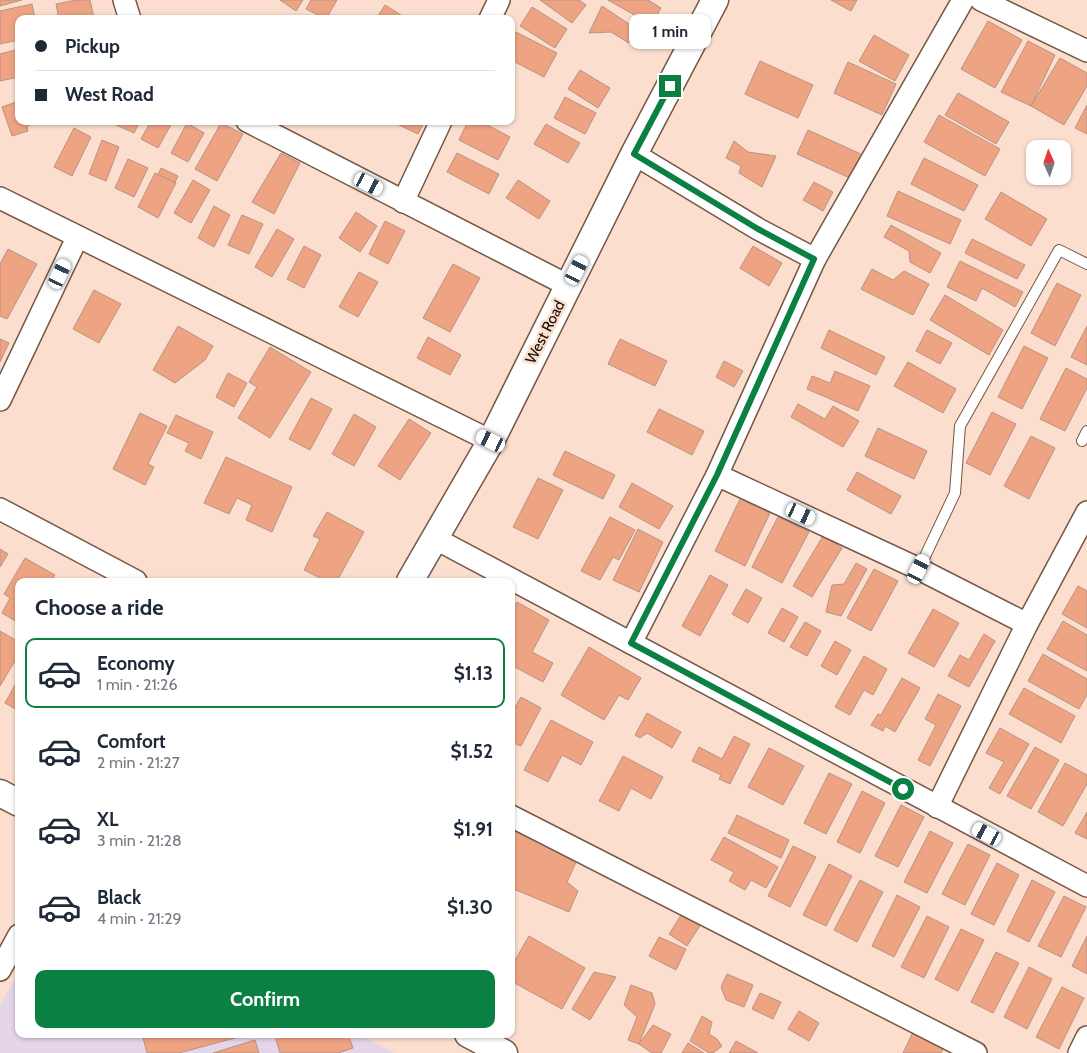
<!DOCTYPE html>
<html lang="en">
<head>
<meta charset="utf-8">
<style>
  body { margin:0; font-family:Cabin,sans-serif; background:#f6f6f7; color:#1f2937; height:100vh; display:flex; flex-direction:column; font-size:19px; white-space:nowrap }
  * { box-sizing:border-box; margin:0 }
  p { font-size:16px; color:#747a83 }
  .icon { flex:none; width:28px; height:28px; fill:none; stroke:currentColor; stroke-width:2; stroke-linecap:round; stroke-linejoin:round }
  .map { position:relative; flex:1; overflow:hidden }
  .sheet { position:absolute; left:15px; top:578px; width:500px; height:460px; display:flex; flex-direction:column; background:#fff; border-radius:10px; box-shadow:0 1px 4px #0004 }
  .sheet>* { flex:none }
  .top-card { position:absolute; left:15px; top:15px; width:500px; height:110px; border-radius:10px; box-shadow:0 1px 4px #0004; display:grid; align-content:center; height:110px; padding:0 20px; background:#fff }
  .needle { width:32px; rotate:357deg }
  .fabs { position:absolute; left:1026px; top:140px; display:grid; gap:10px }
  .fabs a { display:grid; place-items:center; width:45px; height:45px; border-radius:10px; background:#fff; box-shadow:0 1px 4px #0004; font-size:25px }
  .end { position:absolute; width:22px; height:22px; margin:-11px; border:6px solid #0b8043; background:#fff; box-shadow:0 0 0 2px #fff }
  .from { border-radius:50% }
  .bubble { position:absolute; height:35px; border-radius:10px; background:#fff; box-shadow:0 1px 4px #0004; font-size:16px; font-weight:800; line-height:35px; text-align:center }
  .car { position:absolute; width:15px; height:30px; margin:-15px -8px; border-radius:6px; box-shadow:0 0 4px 1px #0007; background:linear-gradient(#fff 24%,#345 0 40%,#fff 0 76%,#345 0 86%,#fff 0) }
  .top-card b { display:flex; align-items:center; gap:18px; height:48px; font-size:19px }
  .top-card b+b { border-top:1px solid #e0e1e3 }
  .top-card i { width:12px; height:12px; background:#1f2937 }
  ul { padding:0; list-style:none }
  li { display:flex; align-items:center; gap:15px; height:70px; margin:0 10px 8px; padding:0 10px; border:2px solid transparent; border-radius:10px }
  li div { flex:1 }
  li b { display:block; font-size:19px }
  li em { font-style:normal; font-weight:800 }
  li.active { border-color:#0b8043 }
  li>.icon { width:45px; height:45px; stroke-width:1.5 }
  h2 { padding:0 20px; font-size:22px; line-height:60px }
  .cta { display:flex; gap:10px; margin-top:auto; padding:10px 20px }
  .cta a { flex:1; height:58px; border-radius:10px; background:#0b8043; color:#fff; font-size:20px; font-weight:800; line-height:58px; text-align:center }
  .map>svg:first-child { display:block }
  .education { fill:#e4d5e8 }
  .building { fill:#eea383; stroke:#b89383 }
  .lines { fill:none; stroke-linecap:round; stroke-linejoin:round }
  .service-casing { stroke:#755744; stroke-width:12 }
  .minor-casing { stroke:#755744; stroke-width:24 }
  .tertiary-casing { stroke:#755744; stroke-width:29 }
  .service { stroke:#fff; stroke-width:10 }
  .minor { stroke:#fff; stroke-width:21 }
  .tertiary { stroke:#fff; stroke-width:26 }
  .route { stroke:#0b8043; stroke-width:6 }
  .labels { text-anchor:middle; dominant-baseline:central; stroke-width:5; stroke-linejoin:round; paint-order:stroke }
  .street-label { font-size:15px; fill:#170b05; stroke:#fbdecd }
</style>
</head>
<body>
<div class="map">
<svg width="1087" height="1053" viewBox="0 0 1087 1053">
  <rect width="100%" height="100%" fill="#fbdecd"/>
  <polygon class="education" points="19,971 19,1034 359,1034 394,1053 0,1053 0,1005"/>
  <g class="building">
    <polygon points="0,0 22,0 0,6"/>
    <polygon points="76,0 90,0 94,18 59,19 56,4"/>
    <polygon points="280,0 303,0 296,11"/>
    <polygon points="311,0 337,0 326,19 306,9"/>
    <polygon points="540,0 579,0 586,5 572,23"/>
    <polygon points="608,0 648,0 661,8 652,25"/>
    <polygon points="831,0 857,0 851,11"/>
    <polygon points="32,4 35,19 19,19 19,40 0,44 0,11"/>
    <polygon points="385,5 404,17 402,19 376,19"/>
    <polygon points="602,6 641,32 629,43 611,32 589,33"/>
    <polygon points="532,7 567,29 555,48 520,26"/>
    <polygon points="988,21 1022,40 995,88 961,69"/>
    <polygon points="516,32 557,53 544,77 511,60 511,42"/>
    <polygon points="874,35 909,55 895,81 859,61"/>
    <polygon points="1028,41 1055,55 1031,106 1001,92"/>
    <polygon points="19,49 19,77 0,81 0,54"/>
    <polygon points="1060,58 1087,73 1087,86 1064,125 1031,106"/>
    <polygon points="760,61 813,85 798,118 745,94"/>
    <polygon points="848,62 896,84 882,115 834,93"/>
    <polygon points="580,70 610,88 598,108 568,89"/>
    <polygon points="958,93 1009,122 996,144 945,115"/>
    <polygon points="565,97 596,113 585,134 554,118"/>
    <polygon points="19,101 19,121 40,121 27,126 28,131 12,136 2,107"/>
    <polygon points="1087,105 1087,134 1075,128"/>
    <polygon points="939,115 1000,149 985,176 924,142"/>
    <polygon points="115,121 140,121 134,133 114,124"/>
    <polygon points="151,121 173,121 158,148 141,139"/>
    <polygon points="398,121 425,121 418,134 397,124"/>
    <polygon points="468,121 480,121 510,137 498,160 459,140"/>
    <polygon points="187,123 204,133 188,162 171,153"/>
    <polygon points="221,123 243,134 217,181 195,169"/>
    <polygon points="546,124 580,143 568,163 534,144"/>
    <polygon points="74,128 91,137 72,176 54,167"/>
    <polygon points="808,130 863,155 852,179 797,154"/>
    <polygon points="102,140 119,147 106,181 89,174"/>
    <polygon points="734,141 748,152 776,156 762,187 739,173 741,166 726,158"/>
    <polygon points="281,153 300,163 274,214 252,202"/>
    <polygon points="457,153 499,174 489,194 447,172"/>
    <polygon points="924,158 978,185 964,211 911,184"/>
    <polygon points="128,159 148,168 134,197 115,188"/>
    <polygon points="161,168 178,176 159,216 142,208"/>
    <polygon points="155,173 176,183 158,218 138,207"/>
    <polygon points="193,180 210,190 191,223 174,213"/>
    <polygon points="518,180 550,201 539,219 506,198"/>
    <polygon points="814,182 833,192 823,211 803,200"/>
    <polygon points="898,191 961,220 950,244 887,216"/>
    <polygon points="1001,192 1047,219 1031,246 985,219"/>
    <polygon points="214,206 230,215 214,247 198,238"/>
    <polygon points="356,212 377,226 360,252 339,238"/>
    <polygon points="242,215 263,224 249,254 228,245"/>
    <polygon points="385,221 405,231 388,264 369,254"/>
    <polygon points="891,225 941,253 930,273 910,262 909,251 884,237"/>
    <polygon points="277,229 294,239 272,277 255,267"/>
    <polygon points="972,239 1025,265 1017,279 965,253"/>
    <polygon points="304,246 321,255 304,288 287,279"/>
    <polygon points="753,246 782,263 769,286 740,268"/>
    <polygon points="8,249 37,264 7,319 0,316 0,264"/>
    <polygon points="960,261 1023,292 1015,307 982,288 976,301 947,287"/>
    <polygon points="453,264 480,278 450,332 423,318"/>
    <polygon points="872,269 893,280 904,271 929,284 913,315 861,289"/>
    <polygon points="359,272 378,282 358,317 339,307"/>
    <polygon points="1057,283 1081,295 1055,346 1031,333"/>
    <polygon points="94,290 121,304 99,343 73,329"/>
    <polygon points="945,295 1003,330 989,355 930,320"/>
    <polygon points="178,326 213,346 205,360 175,383 153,370"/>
    <polygon points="1087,326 1087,365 1071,357"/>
    <polygon points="829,330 885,357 876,375 821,348"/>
    <polygon points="927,330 952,343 940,364 916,351"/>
    <polygon points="428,337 461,355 450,375 417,358"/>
    <polygon points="0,339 9,343 0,362"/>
    <polygon points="620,339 667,361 655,386 608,364"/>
    <polygon points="1024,346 1048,358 1022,409 998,397"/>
    <polygon points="270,347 311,372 270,438 238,418 257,387 249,382"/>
    <polygon points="724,361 743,371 734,387 716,377"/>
    <polygon points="908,362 956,389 943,413 894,386"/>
    <polygon points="1066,368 1087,379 1087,388 1065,431 1040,419"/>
    <polygon points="835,371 870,386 858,411 807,389 812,376 830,383"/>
    <polygon points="228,373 247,383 234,407 216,397"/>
    <polygon points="311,398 332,409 310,450 289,439"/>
    <polygon points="798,404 825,419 833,406 859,421 843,447 791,417"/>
    <polygon points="659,409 704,431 692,455 647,432"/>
    <polygon points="992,412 1016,424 990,475 966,463"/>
    <polygon points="140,413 167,426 148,464 154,467 145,485 113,469"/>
    <polygon points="354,414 376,427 354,466 332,454"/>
    <polygon points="176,415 213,432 201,459 185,451 189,443 167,433"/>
    <polygon points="409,419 431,433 400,480 378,466"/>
    <polygon points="878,428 927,451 914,479 865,456"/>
    <polygon points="1031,436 1055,448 1029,499 1004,486"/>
    <polygon points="565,451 615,475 603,499 553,475"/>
    <polygon points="226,457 292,487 272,532 246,520 252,505 237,498 229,514 204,503"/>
    <polygon points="857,472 901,496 891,514 847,490"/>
    <polygon points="538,478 563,490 538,539 513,527"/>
    <polygon points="632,483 673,506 659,529 619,507"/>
    <polygon points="740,499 770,513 745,566 715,551"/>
    <polygon points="327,512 364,532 337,581 326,581 304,570 320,539 313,536"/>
    <polygon points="610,517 635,530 619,560 613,557 600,580 581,571"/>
    <polygon points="778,517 809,532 782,583 752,567"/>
    <polygon points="638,529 663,542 639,592 613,580"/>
    <polygon points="823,536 842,548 812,597 793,586"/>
    <polygon points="0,549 8,554 0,567"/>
    <polygon points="25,558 55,575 51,581 19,581 19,623 2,613 10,598 4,594"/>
    <polygon points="856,563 867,569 841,616 826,612 832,585 844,584"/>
    <polygon points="874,569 898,581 871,631 847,618"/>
    <polygon points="710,575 728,585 700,636 682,626"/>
    <polygon points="1078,586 1087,591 1087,628 1062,614"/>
    <polygon points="746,589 762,598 748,623 732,614"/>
    <polygon points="517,602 549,620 532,652 553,663 543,682 511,665 511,648 515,641 511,639 511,612"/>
    <polygon points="782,608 798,617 784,642 768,633"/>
    <polygon points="933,609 959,623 934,667 908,653"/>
    <polygon points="1063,621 1087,635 1087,671 1047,649"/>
    <polygon points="805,622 821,631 807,656 790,647"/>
    <polygon points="0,631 19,642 19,654 0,686"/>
    <polygon points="984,634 995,641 969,687 948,676 960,655 969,660"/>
    <polygon points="835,641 851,650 837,675 821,666"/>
    <polygon points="589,647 641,678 628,700 619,695 604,720 561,695"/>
    <polygon points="1043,654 1087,679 1087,695 1079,709 1028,681"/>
    <polygon points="864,656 887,669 873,695 864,690 850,715 835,707"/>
    <polygon points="19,678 19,711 5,703"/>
    <polygon points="902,678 920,688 895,732 885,726 883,731 871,725 878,714 881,715"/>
    <polygon points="1024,688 1075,716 1061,743 1009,714"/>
    <polygon points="938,694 961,706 930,766 918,760 936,725 925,719"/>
    <polygon points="521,697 541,708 521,746 511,742 511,715"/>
    <polygon points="647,713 681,732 672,748 647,733 640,738 635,735"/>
    <polygon points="551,720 593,742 581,765 562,755 548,782 524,770"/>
    <polygon points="1000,728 1029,744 1000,794 989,788 1004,762 986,753"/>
    <polygon points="734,736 750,744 730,784 719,779 721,775 692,761 699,747 722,759"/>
    <polygon points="1035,747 1059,760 1031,809 1007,796"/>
    <polygon points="769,748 804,766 783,805 748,787"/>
    <polygon points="623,756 663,777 651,799 631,788 619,811 599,801"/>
    <polygon points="1065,763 1087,775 1087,784 1063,826 1038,812"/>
    <polygon points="829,773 852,784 826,834 804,823"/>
    <polygon points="862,791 885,803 860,853 837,842"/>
    <polygon points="901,805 924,817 898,867 875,856"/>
    <polygon points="1087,812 1087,839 1075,833"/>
    <polygon points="737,815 789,840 781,858 728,833"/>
    <polygon points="511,830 578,858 567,882 578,891 569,912 511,888"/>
    <polygon points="930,831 953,843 927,893 904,882"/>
    <polygon points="724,837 778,867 766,888 751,880 745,890 729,881 734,872 711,860"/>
    <polygon points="968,844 990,855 965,905 942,894"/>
    <polygon points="793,846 816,857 790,907 768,896"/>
    <polygon points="997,863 1019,875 994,925 971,914"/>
    <polygon points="829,864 852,876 826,926 803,915"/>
    <polygon points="860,880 883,892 857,942 834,930"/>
    <polygon points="1032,880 1055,892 1029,942 1007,931"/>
    <polygon points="897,895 920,907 894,957 872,946"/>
    <polygon points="1064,896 1086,907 1061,957 1038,946"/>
    <polygon points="683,912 701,924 687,946 669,934"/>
    <polygon points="927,916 949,927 924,978 901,967"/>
    <polygon points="961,929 984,940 958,991 935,979"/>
    <polygon points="529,936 585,968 562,1009 511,981 511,967"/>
    <polygon points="1087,936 1087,974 1072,966"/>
    <polygon points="659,937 686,949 676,970 649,956"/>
    <polygon points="996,952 1019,963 993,1013 971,1002"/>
    <polygon points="1029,967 1052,979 1027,1029 1004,1017"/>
    <polygon points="594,972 616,977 590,1020 572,1009"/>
    <polygon points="727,974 753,985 744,1007 726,1000 721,987"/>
    <polygon points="631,985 652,993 655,1004 639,1044 628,1040 637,1017 624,1005"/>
    <polygon points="1062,987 1084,998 1059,1049 1036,1037"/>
    <polygon points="760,993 781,1002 773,1019 752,1009"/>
    <polygon points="799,1011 819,1023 809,1041 788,1029"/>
    <polygon points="702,1016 712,1022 709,1034 717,1039 722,1046 713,1053 709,1053 690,1041"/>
    <polygon points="653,1025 671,1034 661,1053 652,1053 639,1044"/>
    <polygon points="914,1030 945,1045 941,1053 903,1053"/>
    <polygon points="142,1034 250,1034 179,1053 147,1053"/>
    <polygon points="283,1034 348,1034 353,1048 338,1053 280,1053 275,1036"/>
    <polygon points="255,1040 259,1053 213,1053"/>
    <polygon points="736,1041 758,1053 729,1053"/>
    <polygon points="688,1043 704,1053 682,1053"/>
  </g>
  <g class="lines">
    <defs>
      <g id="service">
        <polyline points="1082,441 1087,431"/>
        <polyline points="919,569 955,493 960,426 1059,250 1087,264"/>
      </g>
      <g id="minor">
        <polyline points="124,0 130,19"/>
        <polyline points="981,0 1087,51"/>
        <polyline points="490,19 499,0"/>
        <polyline points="247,121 569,286"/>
        <polyline points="0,198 491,441"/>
        <polyline points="403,202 441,121"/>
        <polyline points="815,259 963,0"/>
        <polyline points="0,400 77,238"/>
        <polyline points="717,475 919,569 1027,624"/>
        <polyline points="0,509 136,581"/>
        <polyline points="436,539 1087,886"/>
        <polyline points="631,643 717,475 815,259 758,229 634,154"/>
        <polyline points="937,807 1027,624 1087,512"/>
        <polyline points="511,816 976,1053"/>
        <polyline points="0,970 19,935"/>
        <polyline points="1079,1053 1087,1037"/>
      </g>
      <g id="tertiary">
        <polyline points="410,581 491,441 634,154 715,0"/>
        <polyline points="0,793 19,803"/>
        <polyline points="468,1034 504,1053"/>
      </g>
    </defs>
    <use href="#service" class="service-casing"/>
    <use href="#minor" class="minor-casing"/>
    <use href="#tertiary" class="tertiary-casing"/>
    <use href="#service" class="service"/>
    <use href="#minor" class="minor"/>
    <use href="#tertiary" class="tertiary"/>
  </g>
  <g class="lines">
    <polyline class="route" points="670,86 634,154 758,229 814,259 717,475 631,643 903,789"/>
  </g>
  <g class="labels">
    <g class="street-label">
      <text transform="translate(545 332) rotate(-63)">West Road</text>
    </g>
  </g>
</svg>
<div class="fabs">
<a><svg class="needle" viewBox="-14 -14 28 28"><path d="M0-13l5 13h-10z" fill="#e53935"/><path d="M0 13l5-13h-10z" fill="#747a83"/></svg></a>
</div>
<i class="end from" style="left:903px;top:789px"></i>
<i class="end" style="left:670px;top:86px"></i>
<div class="bubble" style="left:629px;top:14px;width:82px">1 min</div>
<i class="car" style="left:369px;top:184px;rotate:117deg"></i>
<i class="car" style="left:577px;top:270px;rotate:27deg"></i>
<i class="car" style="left:60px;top:274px;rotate:25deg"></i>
<i class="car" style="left:491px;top:441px;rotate:296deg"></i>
<i class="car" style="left:801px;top:514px;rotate:115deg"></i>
<i class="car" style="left:919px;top:569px;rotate:26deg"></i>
<i class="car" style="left:987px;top:834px;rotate:298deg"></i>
<div class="top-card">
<b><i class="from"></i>Pickup</b>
<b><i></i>West Road</b>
</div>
<section class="sheet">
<h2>Choose a ride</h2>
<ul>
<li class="active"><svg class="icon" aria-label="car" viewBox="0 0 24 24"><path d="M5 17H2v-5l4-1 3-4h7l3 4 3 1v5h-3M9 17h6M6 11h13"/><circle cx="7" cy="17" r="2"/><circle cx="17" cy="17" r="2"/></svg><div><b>Economy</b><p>1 min · 21:26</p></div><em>$1.13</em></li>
<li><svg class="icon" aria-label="car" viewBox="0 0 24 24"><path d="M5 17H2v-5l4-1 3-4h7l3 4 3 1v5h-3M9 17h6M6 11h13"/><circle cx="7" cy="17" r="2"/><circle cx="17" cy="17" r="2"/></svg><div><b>Comfort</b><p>2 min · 21:27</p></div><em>$1.52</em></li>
<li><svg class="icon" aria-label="car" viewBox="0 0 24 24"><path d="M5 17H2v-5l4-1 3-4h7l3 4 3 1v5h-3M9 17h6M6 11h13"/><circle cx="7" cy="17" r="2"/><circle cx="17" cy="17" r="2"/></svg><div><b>XL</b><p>3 min · 21:28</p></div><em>$1.91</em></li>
<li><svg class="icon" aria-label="car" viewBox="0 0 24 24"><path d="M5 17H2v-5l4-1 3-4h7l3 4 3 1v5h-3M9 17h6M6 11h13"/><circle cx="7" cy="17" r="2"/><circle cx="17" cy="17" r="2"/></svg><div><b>Black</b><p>4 min · 21:29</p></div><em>$1.30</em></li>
</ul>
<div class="cta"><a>Confirm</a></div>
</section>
</div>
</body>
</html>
